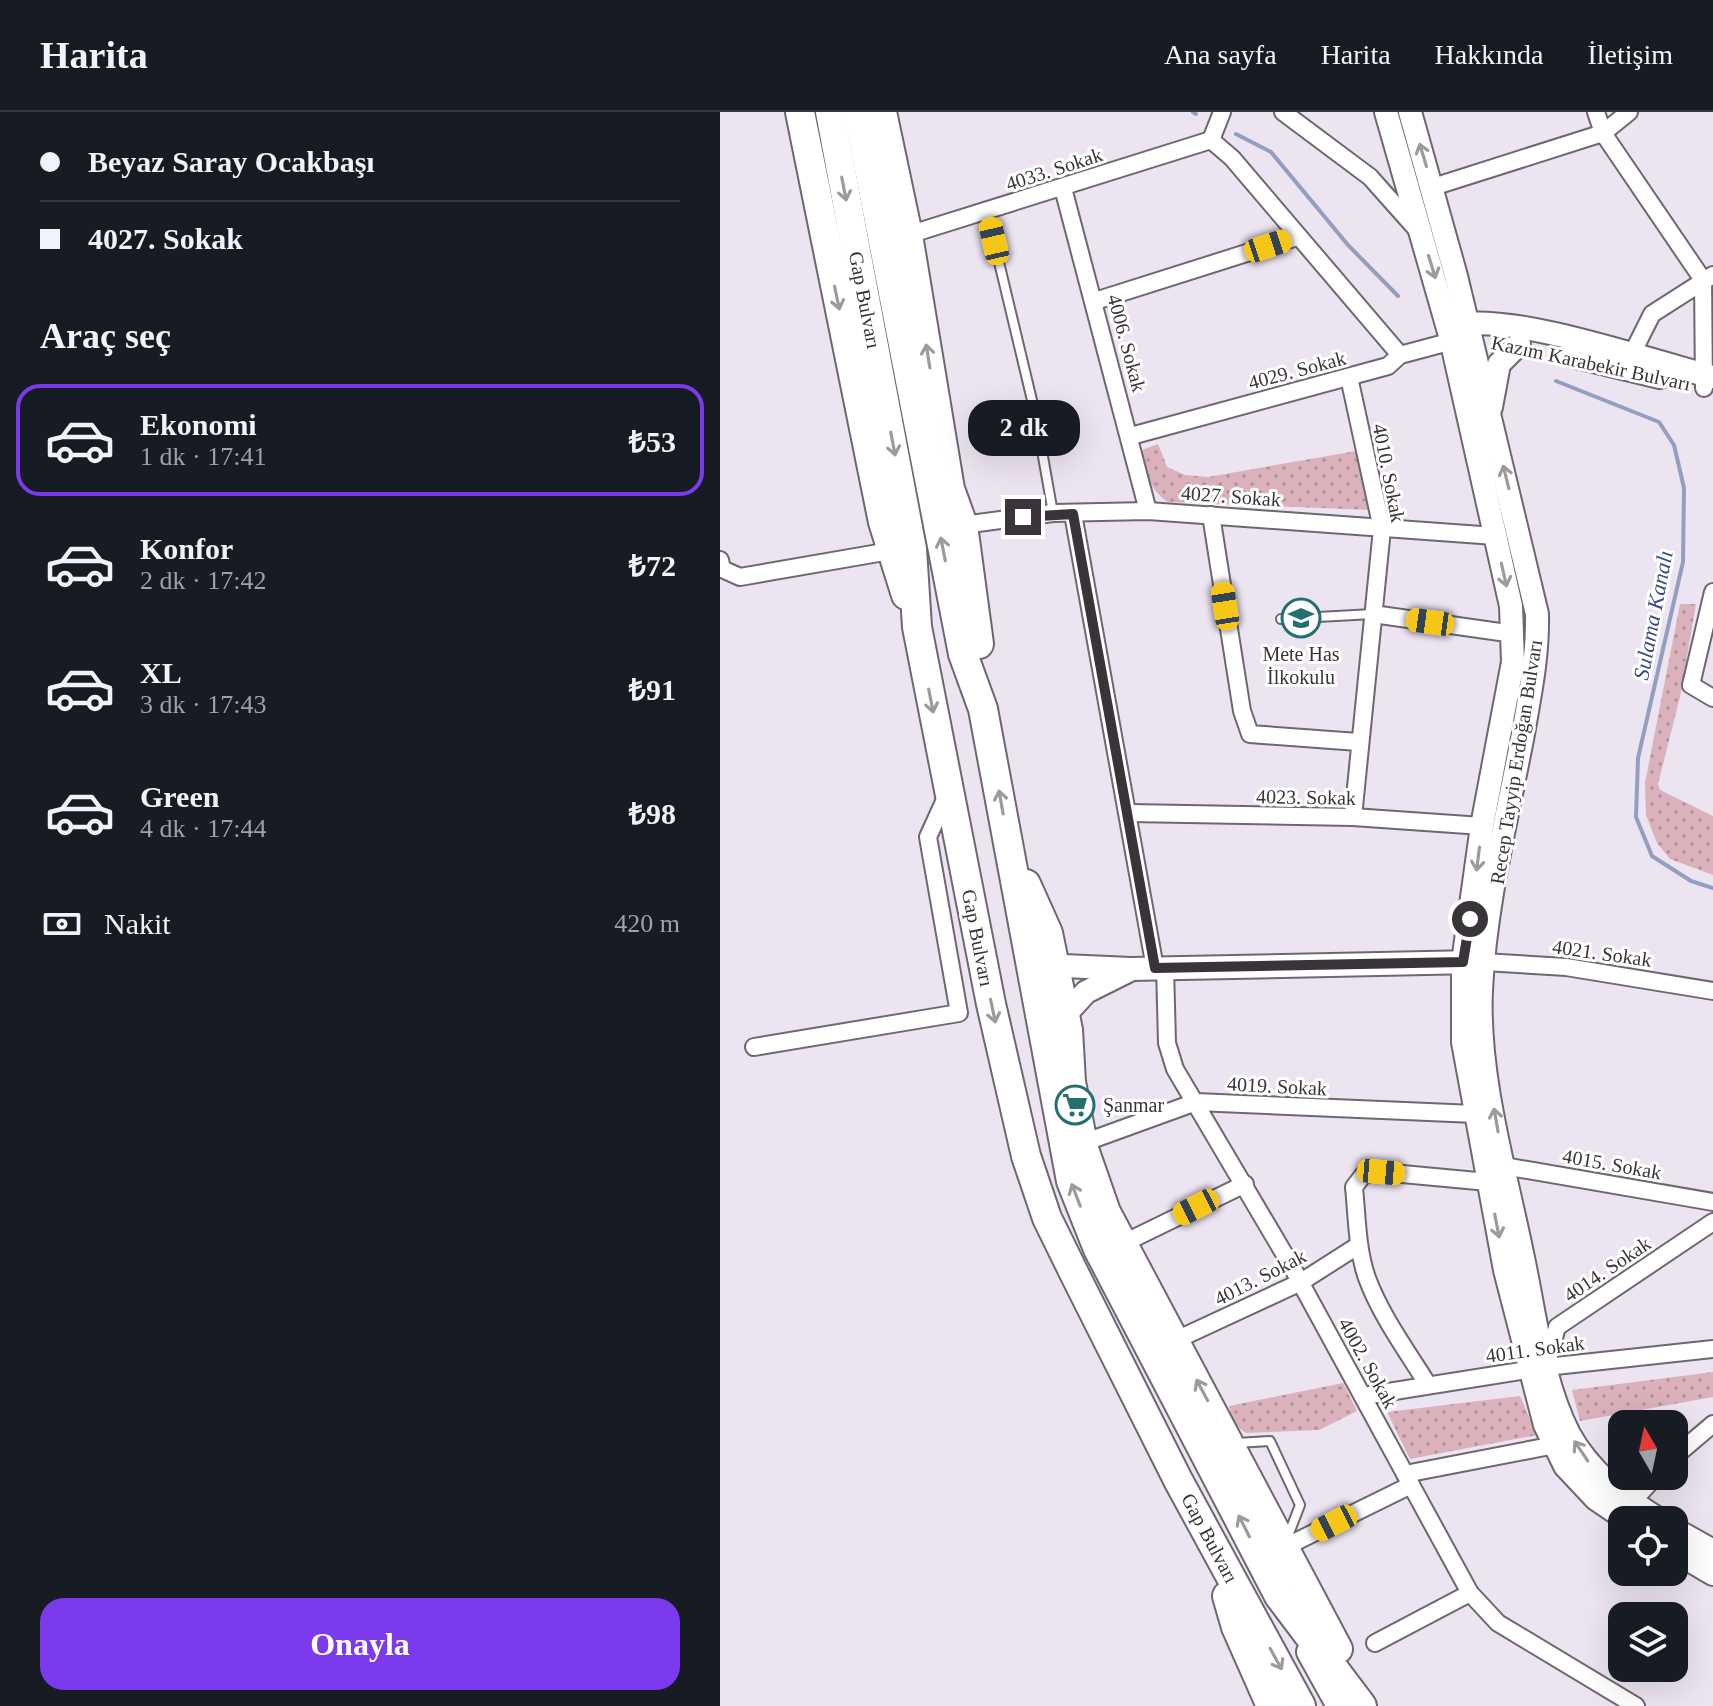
<!DOCTYPE html>
<html lang="tr">
<head>
<meta charset="utf-8">
<style>
  body { margin:0; font-family:"Times New Roman",serif; background:#242831; color:#f1f3f6; height:100vh; display:flex; flex-direction:column; font-size:30px; white-space:nowrap }
  * { box-sizing:border-box; margin:0 }
  p { font-size:26px; color:#9ea1a6 }
  .icon { flex:none; width:44px; height:44px; fill:none; stroke:currentColor; stroke-width:2; stroke-linecap:round; stroke-linejoin:round }
  .map { position:relative; flex:1; overflow:hidden }
  .details { display:flex; flex-direction:column; background:#171b24; width:720px }
  .details>* { flex:none }
  .banner { display:grid; align-content:center; height:176px; padding:0 40px; background:#171b24 }
  .needle { width:52px; rotate:351deg }
  .tools { position:absolute; left:888px; top:1298px; display:grid; gap:16px }
  .tools a { display:grid; place-items:center; width:80px; height:80px; border-radius:16px; background:#171b24; box-shadow:0 8px 32px #0002; font-size:40px }
  .end { position:absolute; width:36px; height:36px; margin:-18px; border:10px solid #383439; background:#fff; box-shadow:0 0 0 4px #fff }
  .from { border-radius:50% }
  .bubble { position:absolute; height:56px; border-radius:24px; background:#171b24; box-shadow:0 8px 32px #0002; font-size:26px; font-weight:800; line-height:56px; text-align:center }
  .car { position:absolute; width:24px; height:48px; margin:-24px -12px; border-radius:10px; box-shadow:0 0 6px 2px #0007; background:linear-gradient(#f5c518 24%,#345 0 40%,#f5c518 0 76%,#345 0 86%,#f5c518 0) }
  .banner b { display:flex; align-items:center; gap:28px; height:76px; font-size:30px }
  .banner b+b { border-top:2px solid #363941 }
  .banner i { width:20px; height:20px; background:#f1f3f6 }
  ul { padding:0; list-style:none }
  li { display:flex; align-items:center; gap:24px; height:112px; margin:0 16px 12px; padding:0 24px; border:4px solid transparent; border-radius:24px }
  li div { flex:1 }
  li b { display:block; font-size:30px }
  li em { font-style:normal; font-weight:800 }
  li.current { border-color:#7c3aed }
  li>.icon { width:72px; height:72px; stroke-width:1.5 }
  h2 { padding:0 40px; font-size:36px; line-height:96px }
  .pay { display:flex; align-items:center; gap:20px; height:88px; padding:0 40px; font-size:30px }
  .pay p { margin-inline-start:auto }
  .primary-button { display:flex; gap:16px; margin-top:auto; padding:16px 40px }
  .primary-button a { flex:1; height:92px; border-radius:24px; background:#7c3aed; color:#fff; font-size:32px; font-weight:800; line-height:92px; text-align:center }
  header { display:flex; align-items:center; gap:48px; box-sizing:border-box; height:112px; padding:0 40px; background:#171b24; border-bottom:2px solid #363941 }
  header strong { font-size:38px }
  nav { display:flex; gap:44px; margin-inline-start:auto; font-size:28px }
  main { display:flex; flex:1; min-height:0 }
  .map>svg:first-child { display:block }
  .park { fill:url(#park-dots) }
  .lines { fill:none; stroke-linecap:round; stroke-linejoin:round }
  .stream { stroke:#939fc0; stroke-width:4 }
  .lane-casing { stroke:#6e6772; stroke-width:12 }
  .street-casing { stroke:#6e6772; stroke-width:20 }
  .secondary-casing { stroke:#6e6772; stroke-width:26 }
  .primary-casing { stroke:#6e6772; stroke-width:28 }
  .highway-casing { stroke:#6e6772; stroke-width:32 }
  .lane { stroke:#fff; stroke-width:8 }
  .street { stroke:#fff; stroke-width:16 }
  .secondary { stroke:#fff; stroke-width:22 }
  .primary { stroke:#fff; stroke-width:24 }
  .highway { stroke:#fff; stroke-width:28 }
  .oneway { stroke:#9c9a9c }
  .route { stroke:#383439; stroke-width:10 }
  .labels { text-anchor:middle; dominant-baseline:central; stroke-width:6; stroke-linejoin:round; paint-order:stroke }
  .street-label { font-size:20px; fill:#383439; stroke:#fff }
  .poi-label { font-size:20px; fill:#383439; stroke:#fff }
  .water-label { font-size:22px; font-style:italic; fill:#364b83; stroke:#fff }
</style>
</head>
<body>
<header>
<strong>Harita</strong>
<nav><a>Ana sayfa</a><a>Harita</a><a>Hakkında</a><a>İletişim</a></nav>
</header>
<main>
<section class="details">
<div class="banner">
<b><i class="from"></i>Beyaz Saray Ocakbaşı</b>
<b><i></i>4027. Sokak</b>
</div>
<h2>Araç seç</h2>
<ul>
<li class="current"><svg class="icon" aria-label="car" viewBox="0 0 24 24"><path d="M5 17H2v-5l4-1 3-4h7l3 4 3 1v5h-3M9 17h6M6 11h13"/><circle cx="7" cy="17" r="2"/><circle cx="17" cy="17" r="2"/></svg><div><b>Ekonomi</b><p>1 dk · 17:41</p></div><em>₺53</em></li>
<li><svg class="icon" aria-label="car" viewBox="0 0 24 24"><path d="M5 17H2v-5l4-1 3-4h7l3 4 3 1v5h-3M9 17h6M6 11h13"/><circle cx="7" cy="17" r="2"/><circle cx="17" cy="17" r="2"/></svg><div><b>Konfor</b><p>2 dk · 17:42</p></div><em>₺72</em></li>
<li><svg class="icon" aria-label="car" viewBox="0 0 24 24"><path d="M5 17H2v-5l4-1 3-4h7l3 4 3 1v5h-3M9 17h6M6 11h13"/><circle cx="7" cy="17" r="2"/><circle cx="17" cy="17" r="2"/></svg><div><b>XL</b><p>3 dk · 17:43</p></div><em>₺91</em></li>
<li><svg class="icon" aria-label="car" viewBox="0 0 24 24"><path d="M5 17H2v-5l4-1 3-4h7l3 4 3 1v5h-3M9 17h6M6 11h13"/><circle cx="7" cy="17" r="2"/><circle cx="17" cy="17" r="2"/></svg><div><b>Green</b><p>4 dk · 17:44</p></div><em>₺98</em></li>
</ul>
<div class="pay"><svg class="icon" aria-label="cash" viewBox="0 0 24 24"><path d="M3 7h18v10H3z"/><circle cx="12" cy="12" r="2"/></svg>Nakit<p>420 m</p></div>
<div class="primary-button"><a>Onayla</a></div>
</section>
<div class="map">
<svg width="993" height="1594" viewBox="0 0 993 1594">
  <defs>
    <pattern id="park-dots" width="8" height="8" patternUnits="userSpaceOnUse" patternTransform="scale(2)"><rect width="8" height="8" fill="#dbb1bc"/><path d="M2 2h.1M6 6h.1" fill="none" stroke="#b3919a" stroke-width="1.8" stroke-linecap="round"/></pattern>
  </defs>
  <rect width="100%" height="100%" fill="#ede4f1"/>
  <g class="park">
    <path d="M438 332 447 355 465 363 488 365 636 339 651 398 448 390C428 377 427 361 422 338Z"/>
    <polygon points="960,492 976,492 960,585 938,672 940,678 993,704 993,763 950,747 937,731 926,703 925,671"/>
    <polygon points="993,1260 993,1285 860,1309 852,1278"/>
    <polygon points="623,1271 637,1299 599,1318 526,1321 513,1312 509,1294"/>
    <polygon points="800,1284 817,1323 690,1347 667,1300"/>
  </g>
  <g class="lines">
    <g class="stream">
      <polyline points="473,0 476,2"/>
      <polyline points="516,22 551,40 628,133 678,184"/>
      <polyline points="836,269 939,310 954,333 964,376 963,450 918,646 916,705 932,744 971,769 993,776"/>
    </g>
    <defs>
      <g id="lane">
        <polyline points="267,100 316,305 333,401"/>
        <polyline points="561,507 653,502"/>
        <polyline points="516,1331 550,1329 580,1393 568,1424"/>
      </g>
      <g id="street">
        <polyline points="563,0 650,65 699,120"/>
        <polyline points="876,0 883,21 983,168 984,276"/>
        <polyline points="491,28 512,46 680,243"/>
        <polyline points="491,28 502,0"/>
        <polyline points="713,75 883,21 909,0"/>
        <polyline points="343,76 428,399"/>
        <polyline points="188,123 491,28"/>
        <polyline points="375,189 577,125"/>
        <polyline points="912,242 932,202 993,163"/>
        <polyline points="629,265 662,417 633,705"/>
        <polyline points="411,324 668,254 680,243 740,227"/>
        <polyline points="353,402 435,856"/>
        <polyline points="491,403 522,599 530,622 638,630"/>
        <polyline points="243,413 333,401 428,399 775,424"/>
        <polyline points="0,448 2,457 20,465 170,439"/>
        <polyline points="993,480 971,573 993,586"/>
        <polyline points="653,502 794,522"/>
        <polyline points="409,701 633,705 762,714"/>
        <polyline points="764,850 846,855 993,879"/>
        <polyline points="445,855 447,931 455,957 572,1155 750,1481 778,1511 916,1594"/>
        <polyline points="34,935 239,901 208,725 228,681"/>
        <polyline points="363,1031 476,990 755,1002"/>
        <polyline points="784,1054 993,1090"/>
        <polyline points="404,1131 525,1072"/>
        <polyline points="456,1228 581,1170 639,1133"/>
        <polyline points="826,1255 837,1215 993,1110"/>
        <path d="M708 1273C687 1239 661 1204 647 1166 637 1138 637 1105 634 1075L644 1062 661 1060 768 1070"/>
        <polyline points="643,1284 826,1255 993,1237"/>
        <polyline points="954,1345 993,1312"/>
        <polyline points="685,1362 835,1333"/>
        <polyline points="912,1390 936,1364"/>
        <polyline points="563,1436 691,1373"/>
        <polyline points="655,1531 750,1481"/>
      </g>
      <g id="secondary">
        <polyline points="666,0 731,227 791,494 793,550 762,714 743,850 743,930 785,1158 825,1313 845,1354 876,1387 907,1408"/>
        <path d="M690 0 736 164 817 502C818 544 810 581 803 622 787 706 765 793 761 878 757 963 785 1058 802 1141 815 1200 821 1267 849 1322 870 1360 903 1385 940 1408"/>
        <path d="M737 213C797 202 930 249 993 265"/>
        <polyline points="849,243 940,265"/>
        <polyline points="771,295 779,252 799,232"/>
        <polyline points="321,853 411,857 755,850"/>
        <polyline points="345,903 366,880 410,858"/>
        <polyline points="954,1417 993,1439"/>
        <polyline points="954,1439 993,1462"/>
      </g>
      <polyline id="primary" points="589,1540 619,1594"/>
      <g id="highway">
        <polyline points="80,0 163,410 186,483"/>
        <polyline points="110,0 192,437 197,515 271,892 306,1044 327,1106 355,1163 458,1368 581,1594"/>
        <polyline points="138,0 243,542 263,597 351,1069 378,1137 559,1484 642,1594"/>
        <polyline points="162,0 188,123 230,377 243,413 259,532"/>
        <polyline points="306,772 328,821 348,918 351,970 364,1037 386,1100 618,1537"/>
        <polyline points="507,1484 516,1515 551,1594"/>
      </g>
    </defs>
    <use href="#lane" class="lane-casing"/>
    <use href="#street" class="street-casing"/>
    <use href="#secondary" class="secondary-casing"/>
    <use href="#primary" class="primary-casing"/>
    <use href="#highway" class="highway-casing"/>
    <use href="#lane" class="lane"/>
    <use href="#street" class="street"/>
    <use href="#secondary" class="secondary"/>
    <use href="#primary" class="primary"/>
    <use href="#highway" class="highway"/>
  </g>
  <defs><path id="oneway-shaft" d="M-6 0H5M1.5-3L5.5 0L1.5 3" fill="none" stroke-width="1.6" stroke-linecap="round" stroke-linejoin="round" transform="scale(2)"/></defs>
  <g class="oneway">
    <use href="#oneway-shaft" transform="translate(703 43) rotate(-107)"/>
    <use href="#oneway-shaft" transform="translate(124 77) rotate(79)"/>
    <use href="#oneway-shaft" transform="translate(712 155) rotate(73)"/>
    <use href="#oneway-shaft" transform="translate(117 186) rotate(78)"/>
    <use href="#oneway-shaft" transform="translate(208 244) rotate(-99)"/>
    <use href="#oneway-shaft" transform="translate(173 332) rotate(79)"/>
    <use href="#oneway-shaft" transform="translate(786 365) rotate(-104)"/>
    <use href="#oneway-shaft" transform="translate(223 437) rotate(-101)"/>
    <use href="#oneway-shaft" transform="translate(784 463) rotate(77)"/>
    <use href="#oneway-shaft" transform="translate(211 589) rotate(79)"/>
    <use href="#oneway-shaft" transform="translate(281 690) rotate(-100)"/>
    <use href="#oneway-shaft" transform="translate(758 747) rotate(97)"/>
    <use href="#oneway-shaft" transform="translate(273 899) rotate(78)"/>
    <use href="#oneway-shaft" transform="translate(776 1008) rotate(-100)"/>
    <use href="#oneway-shaft" transform="translate(356 1083) rotate(-111)"/>
    <use href="#oneway-shaft" transform="translate(777 1114) rotate(79)"/>
    <use href="#oneway-shaft" transform="translate(482 1278) rotate(-118)"/>
    <use href="#oneway-shaft" transform="translate(861 1339) rotate(-124)"/>
    <use href="#oneway-shaft" transform="translate(524 1414) rotate(-117)"/>
    <use href="#oneway-shaft" transform="translate(556 1547) rotate(61)"/>
  </g>
  <g class="lines">
    <polyline class="route" points="303,405 353,402 435,856 743,850 750,807"/>
  </g>
  <defs>
    <symbol id="school-ring" viewBox="-11 -11 22 22"><circle r="9.5" fill="#fff" stroke="#246f70" stroke-width="1.5"/><path d="M0-5L7-2L0 1L-7-2ZM-4 1L0 2.5L4 1V4Q0 6-4 4Z" fill="#246f70"/></symbol>
    <symbol id="supermarket-ring" viewBox="-11 -11 22 22"><circle r="9.5" fill="#fff" stroke="#246f70" stroke-width="1.5"/><path d="M-6-5.5h2.5l.6 2H6L4.5 2H-2.5L-4.4-4H-6ZM-1.5 3.2a1.3 1.3 0 1 0 .1 0ZM3 3.2a1.3 1.3 0 1 0 .1 0Z" fill="#246f70"/></symbol>
  </defs>
  <g fill-rule="evenodd">
    <use href="#school-ring" x="559" y="484" width="44" height="44"/>
    <use href="#supermarket-ring" x="333" y="971" width="44" height="44"/>
  </g>
  <g class="labels">
    <g class="street-label">
      <text transform="translate(334 57) rotate(-18)">4033. Sokak</text>
      <text transform="translate(145 188) rotate(79)">Gap Bulvarı</text>
      <text transform="translate(407 231) rotate(75)">4006. Sokak</text>
      <text transform="translate(871 251) rotate(12)">Kazım Karabekir Bulvarı</text>
      <text transform="translate(577 258) rotate(-15)">4029. Sokak</text>
      <text transform="translate(669 361) rotate(79)">4010. Sokak</text>
      <text transform="translate(511 384) rotate(4)">4027. Sokak</text>
      <text transform="translate(796 650) rotate(-81)">Recep Tayyip Erdoğan Bulvarı</text>
      <text transform="translate(586 685) rotate(1)">4023. Sokak</text>
      <text transform="translate(258 826) rotate(79)">Gap Bulvarı</text>
      <text transform="translate(882 841) rotate(8)">4021. Sokak</text>
      <text transform="translate(557 974) rotate(3)">4019. Sokak</text>
      <text transform="translate(892 1052) rotate(10)">4015. Sokak</text>
      <text transform="translate(887 1157) rotate(-34)">4014. Sokak</text>
      <text transform="translate(540 1165) rotate(-27)">4013. Sokak</text>
      <text transform="translate(815 1237) rotate(-8)">4011. Sokak</text>
      <text transform="translate(648 1251) rotate(61)">4002. Sokak</text>
      <text transform="translate(490 1426) rotate(62)">Gap Bulvarı</text>
    </g>
    <g class="poi-label">
      <text x="581" y="542">Mete Has<tspan x="581" dy="23">İlkokulu</tspan></text>
      <text x="383" y="993" text-anchor="start">Şanmar</text>
    </g>
    <g class="water-label">
      <text transform="translate(933 503) rotate(-79)">Sulama Kanalı</text>
    </g>
  </g>
</svg>
<div class="tools">
<a><svg class="needle" viewBox="-14 -14 28 28"><path d="M0-13l5 13h-10z" fill="#e53935"/><path d="M0 13l5-13h-10z" fill="#9ea1a6"/></svg></a>
<a><svg class="icon" aria-label="locate" viewBox="0 0 24 24"><circle cx="12" cy="12" r="6"/><path d="M12 2v4M12 18v4M2 12h4M18 12h4"/></svg></a>
<a><svg class="icon" aria-label="layers" viewBox="0 0 24 24"><path d="M12 4l9 5-9 5-9-5zM3 14l9 5 9-5"/></svg></a>
</div>
<i class="end from" style="left:750px;top:807px"></i>
<i class="end" style="left:303px;top:405px"></i>
<div class="bubble" style="left:248px;top:288px;width:112px">2 dk</div>
<i class="car" style="left:274px;top:129px;rotate:347deg"></i>
<i class="car" style="left:548px;top:134px;rotate:72deg"></i>
<i class="car" style="left:505px;top:494px;rotate:351deg"></i>
<i class="car" style="left:710px;top:510px;rotate:278deg"></i>
<i class="car" style="left:661px;top:1060px;rotate:95deg"></i>
<i class="car" style="left:476px;top:1095px;rotate:243deg"></i>
<i class="car" style="left:614px;top:1411px;rotate:243deg"></i>
</div>
</main>
</body>
</html>
